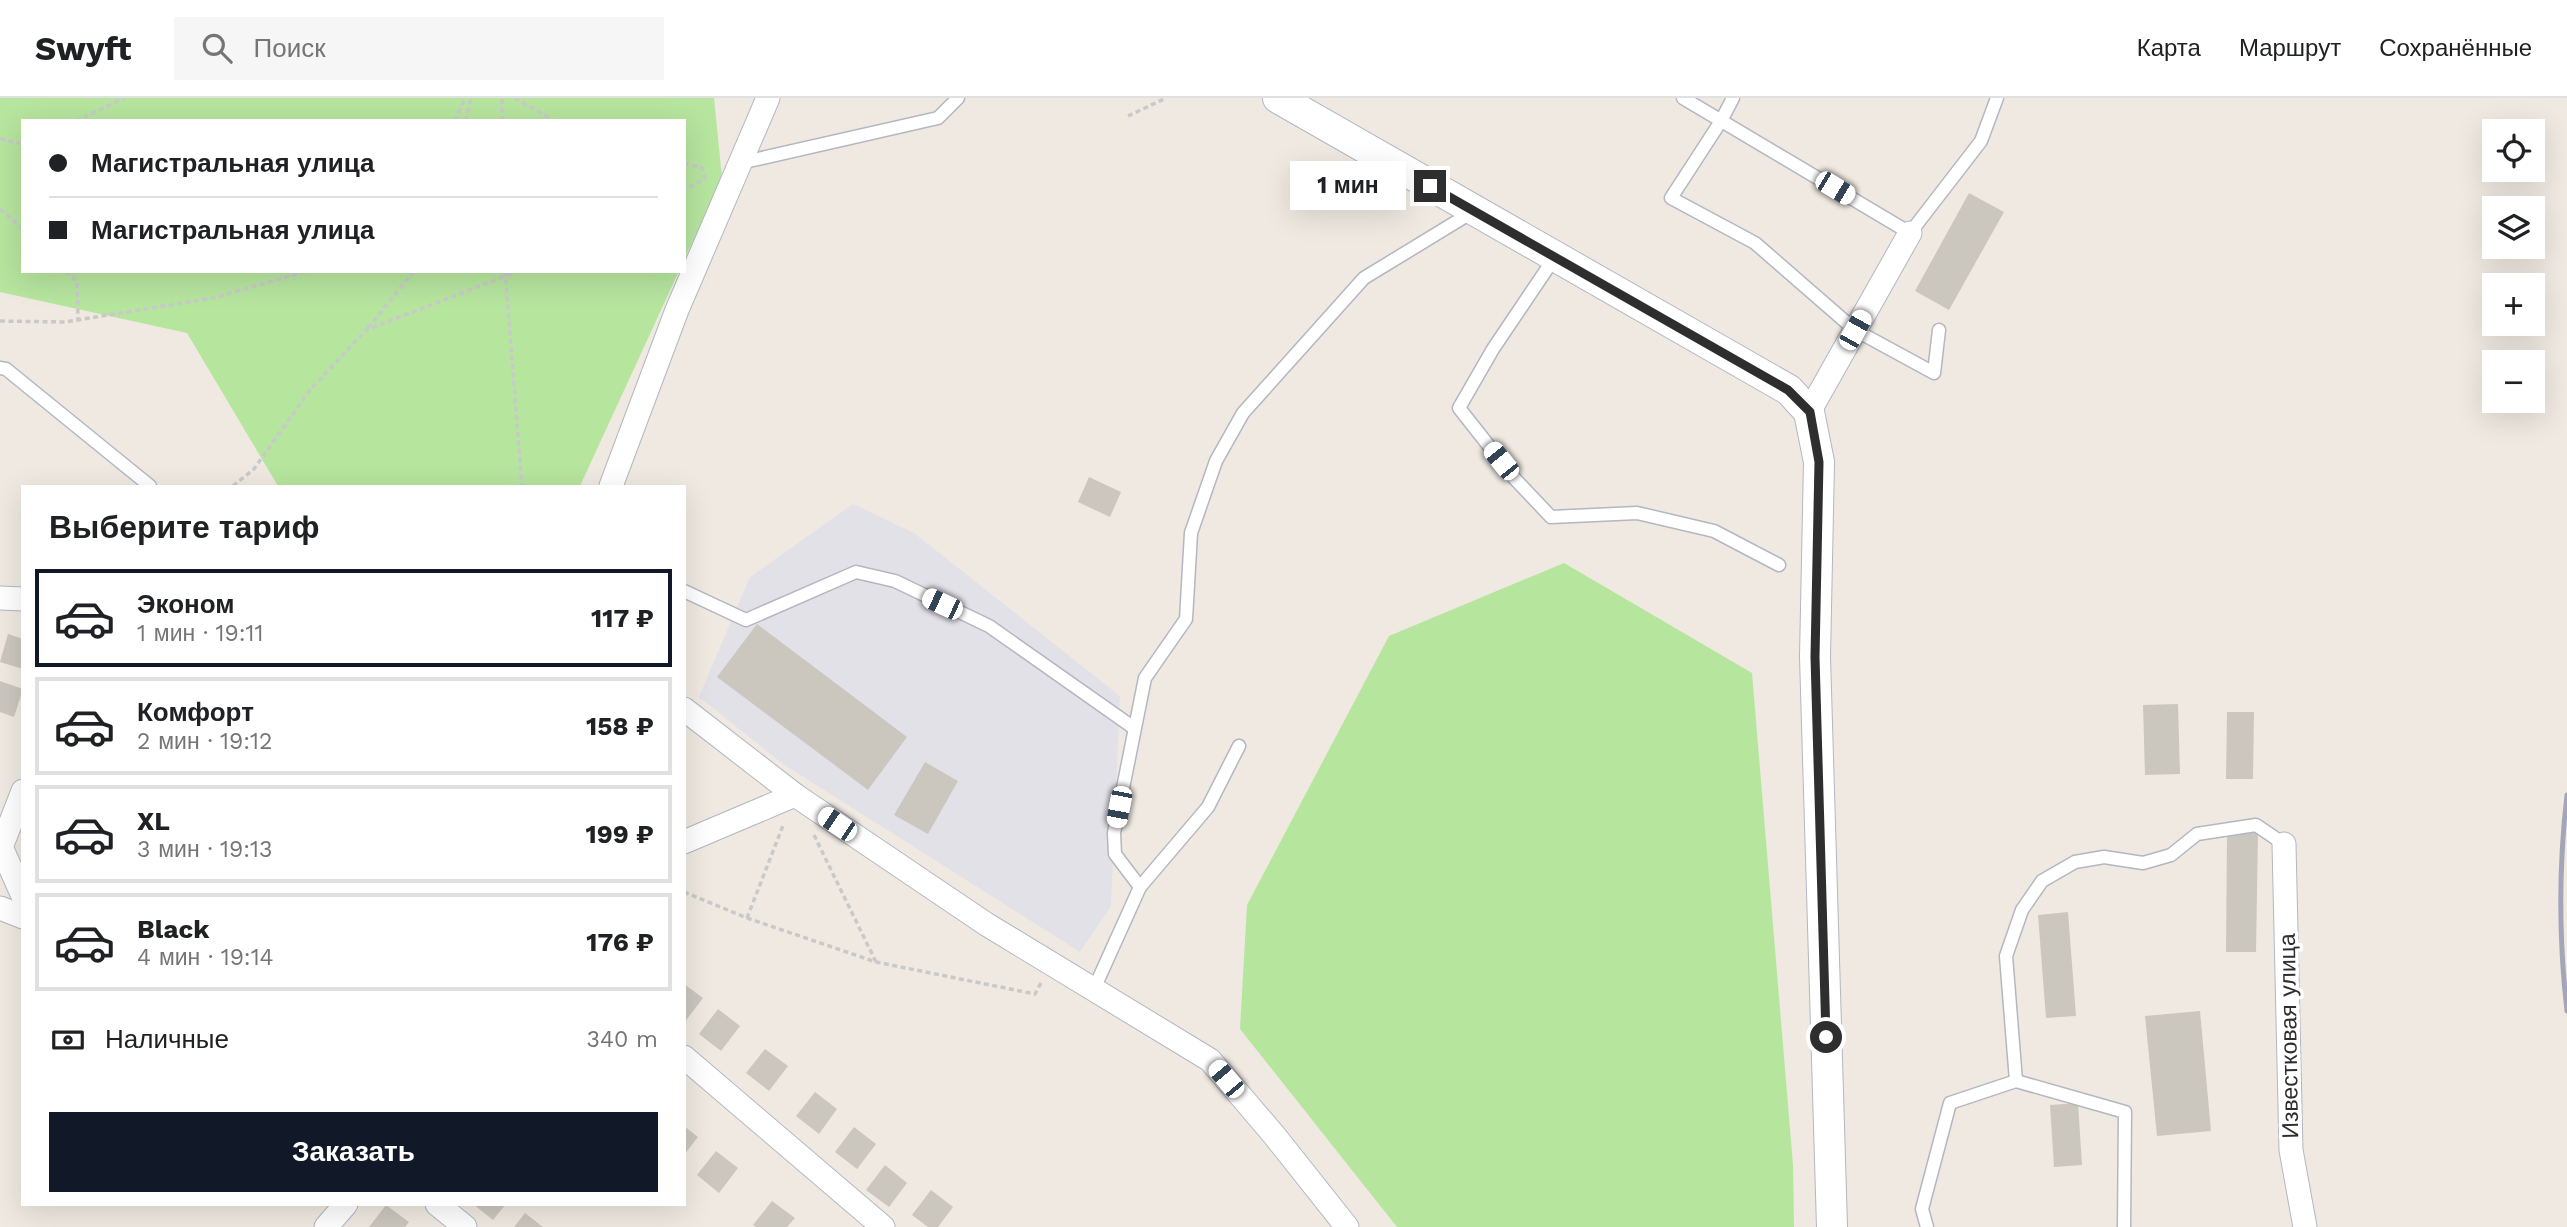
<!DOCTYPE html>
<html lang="ru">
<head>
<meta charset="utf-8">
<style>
  body { margin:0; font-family:"Work Sans",sans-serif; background:#f6f6f6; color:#202124; height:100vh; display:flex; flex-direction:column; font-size:26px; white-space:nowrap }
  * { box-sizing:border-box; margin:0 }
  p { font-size:23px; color:#757577 }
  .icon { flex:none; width:38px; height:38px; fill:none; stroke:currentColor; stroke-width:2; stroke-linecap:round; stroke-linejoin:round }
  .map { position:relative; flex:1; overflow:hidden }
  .sheet { position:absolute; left:21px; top:387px; width:665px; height:721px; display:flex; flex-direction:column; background:#fff; border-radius:0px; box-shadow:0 7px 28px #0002 }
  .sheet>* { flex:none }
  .guide { position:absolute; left:21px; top:21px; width:665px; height:154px; border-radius:0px; box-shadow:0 7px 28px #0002; display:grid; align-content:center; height:154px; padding:0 28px; background:#fff }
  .tools { position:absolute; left:2482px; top:21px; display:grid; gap:14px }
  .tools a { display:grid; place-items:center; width:63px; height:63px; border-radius:0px; background:#fff; box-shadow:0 7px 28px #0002; font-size:35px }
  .end { position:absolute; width:32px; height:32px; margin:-16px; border:9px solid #2e2e2e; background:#fff; box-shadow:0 0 0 4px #fff }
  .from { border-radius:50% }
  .bubble { position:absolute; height:49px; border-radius:0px; background:#fff; box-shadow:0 7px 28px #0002; font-size:23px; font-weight:700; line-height:49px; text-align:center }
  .car { position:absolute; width:21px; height:42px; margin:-21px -10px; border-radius:9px; box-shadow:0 0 5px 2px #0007; background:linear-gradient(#fff 24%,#345 0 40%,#fff 0 76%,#345 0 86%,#fff 0) }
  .guide b { display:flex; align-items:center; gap:24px; height:66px; font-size:26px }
  .guide b+b { border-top:2px solid #e0e0e0 }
  .guide i { width:18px; height:18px; background:#202124 }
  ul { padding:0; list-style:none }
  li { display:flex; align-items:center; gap:21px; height:98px; margin:0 14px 10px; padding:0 14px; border:4px solid #e0e0e0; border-radius:0px }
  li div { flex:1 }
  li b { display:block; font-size:26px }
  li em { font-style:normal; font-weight:700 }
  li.selected { border-color:#111827 }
  li>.icon { width:63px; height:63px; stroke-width:1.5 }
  h2 { padding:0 28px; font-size:32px; line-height:84px }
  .pay { display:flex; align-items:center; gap:18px; height:77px; padding:0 28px; font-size:26px }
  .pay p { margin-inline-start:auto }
  .cta { display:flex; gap:14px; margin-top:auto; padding:14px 28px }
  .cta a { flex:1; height:80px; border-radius:0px; background:#111827; color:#fff; font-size:28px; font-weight:700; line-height:80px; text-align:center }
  header { display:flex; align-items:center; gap:42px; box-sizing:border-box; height:98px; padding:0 35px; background:#fff; border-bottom:2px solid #e0e0e0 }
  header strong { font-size:33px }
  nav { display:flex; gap:38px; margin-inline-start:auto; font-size:24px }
  .search { width:490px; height:63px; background:#f6f6f6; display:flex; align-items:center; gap:18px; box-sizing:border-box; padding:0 24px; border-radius:0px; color:#757577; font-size:26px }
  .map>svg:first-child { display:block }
  .industrial { fill:#e3e1e8 }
  .green { fill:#b6e59e }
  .building { fill:#cbc7bf }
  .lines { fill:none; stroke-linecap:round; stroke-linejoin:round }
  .service-casing { stroke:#b4b7c1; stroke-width:15 }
  .minor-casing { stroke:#b4b7c1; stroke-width:25 }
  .tertiary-casing { stroke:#b4b7c1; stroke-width:32 }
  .path { stroke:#c9c9c9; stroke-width:3.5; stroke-dasharray:5 3.5; stroke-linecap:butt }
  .service { stroke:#fff; stroke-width:12 }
  .minor { stroke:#fff; stroke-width:23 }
  .tertiary { stroke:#fff; stroke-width:30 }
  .rail { stroke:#a3a6b8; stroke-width:5 }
  .route { stroke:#2e2e2e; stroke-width:9 }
  .labels { text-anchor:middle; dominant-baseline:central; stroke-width:7; stroke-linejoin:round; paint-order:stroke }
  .street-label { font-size:23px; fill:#2e2e2e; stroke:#fff }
</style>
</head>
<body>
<header>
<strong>Swyft</strong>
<div class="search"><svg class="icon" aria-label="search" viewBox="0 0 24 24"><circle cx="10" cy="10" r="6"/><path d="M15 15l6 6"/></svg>Поиск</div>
<nav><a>Карта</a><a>Маршрут</a><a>Сохранённые</a></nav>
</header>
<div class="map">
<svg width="2567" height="1129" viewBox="0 0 2567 1129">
  <rect width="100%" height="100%" fill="#efe9e1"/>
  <polygon class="industrial" points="853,406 914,435 1120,598 1111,808 1080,854 783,666 699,599 750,479"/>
  <g class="green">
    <polygon points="0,0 714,0 722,80 684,162 684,23 23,23 23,173 679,173 580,388 278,388 187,235 0,194"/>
    <polygon points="1564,465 1752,575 1793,1067 1794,1129 1397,1129 1240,931 1247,807 1389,538"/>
  </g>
  <g class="building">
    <polygon points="1969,95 2004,114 1949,212 1915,193"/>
    <polygon points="1089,379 1121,394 1110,419 1078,404"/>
    <polygon points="757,526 907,639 868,692 717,579"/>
    <polygon points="8,536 23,541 23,571 0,564"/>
    <polygon points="0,583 23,591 14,619 0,614"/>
    <polygon points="2178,606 2180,676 2145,677 2143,607"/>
    <polygon points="2227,614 2254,614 2253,681 2226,681"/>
    <polygon points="925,664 958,683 928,736 894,717"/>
    <polygon points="2227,735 2258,735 2256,854 2226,854"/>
    <polygon points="2068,814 2076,918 2046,920 2038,817"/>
    <polygon points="684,886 703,900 684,925"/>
    <polygon points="718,911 740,928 721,953 699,936"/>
    <polygon points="2200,913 2211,1033 2157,1038 2145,918"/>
    <polygon points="765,951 788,968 769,993 746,975"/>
    <polygon points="815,994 837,1011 819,1036 796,1018"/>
    <polygon points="2078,1005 2082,1067 2054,1069 2050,1007"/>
    <polygon points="684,1028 698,1039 684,1057"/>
    <polygon points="854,1029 876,1046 857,1071 835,1054"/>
    <polygon points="716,1053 738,1070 719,1095 697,1077"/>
    <polygon points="885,1067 907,1085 889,1109 866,1092"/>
    <polygon points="931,1092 953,1109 938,1129 928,1129 912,1117"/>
    <polygon points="772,1103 795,1120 787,1129 756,1129 753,1127"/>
    <polygon points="473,1106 506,1106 493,1122"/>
    <polygon points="386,1107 409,1124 405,1129 369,1129"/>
    <polygon points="525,1115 543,1129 514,1129"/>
  </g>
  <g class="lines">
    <defs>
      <g id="service">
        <polyline points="1683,0 1910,135 1981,43 1997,0"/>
        <polyline points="1733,0 1721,23 1671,100 1755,145 1855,232 1934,275 1939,232"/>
        <polyline points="740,65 938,20 958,0"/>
        <polyline points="1555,159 1493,251 1459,310 1515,381 1551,419 1637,415 1714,433 1779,467"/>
        <polyline points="0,270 6,271 150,388"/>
        <polyline points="684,493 746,522 856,474 895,483 989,528 1134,630"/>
        <polyline points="1140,789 1208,709 1239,648"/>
        <polyline points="1094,891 1140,789 1115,756 1114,735 1145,580 1186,521 1191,435 1216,363 1243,315 1364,180 1474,113"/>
        <polyline points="2016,983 2006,858 2022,812 2042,783 2075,764 2104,759 2143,765 2171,757 2197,736 2256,727 2284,746"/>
        <polyline points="1927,1129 1922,1111 1950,1005 2016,983 2125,1014 2124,1129"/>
      </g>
      <g id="minor">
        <polyline points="1809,314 1910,135"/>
        <polyline points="611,388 677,212 768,0"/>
        <polyline points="0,500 23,501"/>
        <polyline points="684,611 795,697"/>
        <polyline points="684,744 795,697 986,826 1210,962 1274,1037 1347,1129"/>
        <polyline points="2284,746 2291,1052 2305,1129"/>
        <polyline points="2,751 23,798"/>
        <polyline points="0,752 23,693"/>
        <polyline points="0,810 23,819"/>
        <polyline points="684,959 883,1129"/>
        <polyline points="437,1106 465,1129"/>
        <polyline points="326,1129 346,1106"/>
      </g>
      <polyline id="tertiary" points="1278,0 1789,292 1809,314 1819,364 1815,559 1832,1129"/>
    </defs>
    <use href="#service" class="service-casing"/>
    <use href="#minor" class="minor-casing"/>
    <use href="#tertiary" class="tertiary-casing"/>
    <g class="path">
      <polyline points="515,0 555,23"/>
      <polyline points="1128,18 1166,0"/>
      <polyline points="76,23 124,0"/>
      <polyline points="455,23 465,0"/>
      <polyline points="466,23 471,0"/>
      <polyline points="502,23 502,0"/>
      <polyline points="0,41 23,46"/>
      <polyline points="684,65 702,70 705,81 684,92"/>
      <polyline points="0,111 23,131"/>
      <polyline points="66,173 77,183 78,222"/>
      <polyline points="505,173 522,388"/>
      <polyline points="0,223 65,224 213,200 308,173"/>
      <polyline points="368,230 414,173"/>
      <polyline points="233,388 254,371 310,292 366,232 519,173"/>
      <polyline points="814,737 876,864"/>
      <polyline points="684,794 747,820 876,864 1035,896 1042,883"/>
      <polyline points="747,820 784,725"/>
    </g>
    <use href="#service" class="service"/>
    <use href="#minor" class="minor"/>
    <use href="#tertiary" class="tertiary"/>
    <path class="rail" d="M2567 697C2559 766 2559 843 2567 913"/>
  </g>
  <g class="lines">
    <polyline class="route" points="1430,88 1788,292 1810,314 1819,364 1815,559 1826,939"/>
  </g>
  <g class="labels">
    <g class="street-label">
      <text transform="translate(2289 938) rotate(-91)">Известковая улица</text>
    </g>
  </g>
</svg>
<div class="tools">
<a><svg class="icon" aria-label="locate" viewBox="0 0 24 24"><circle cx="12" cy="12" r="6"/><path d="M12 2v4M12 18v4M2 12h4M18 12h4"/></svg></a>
<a><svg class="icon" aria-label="layers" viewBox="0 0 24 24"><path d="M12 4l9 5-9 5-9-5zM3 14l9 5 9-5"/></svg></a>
<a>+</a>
<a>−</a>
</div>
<i class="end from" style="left:1826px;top:939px"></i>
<i class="end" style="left:1430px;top:88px"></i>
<div class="bubble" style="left:1290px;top:63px;width:116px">1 мин</div>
<i class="car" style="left:1835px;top:90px;rotate:121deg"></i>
<i class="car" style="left:1855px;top:232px;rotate:29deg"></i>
<i class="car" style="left:1501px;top:363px;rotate:321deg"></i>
<i class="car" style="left:942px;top:506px;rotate:295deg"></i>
<i class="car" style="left:1119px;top:709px;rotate:191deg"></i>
<i class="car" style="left:837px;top:726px;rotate:304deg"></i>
<i class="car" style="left:1226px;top:981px;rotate:320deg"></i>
<div class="guide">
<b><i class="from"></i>Магистральная улица</b>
<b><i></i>Магистральная улица</b>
</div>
<section class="sheet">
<h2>Выберите тариф</h2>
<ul>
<li class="selected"><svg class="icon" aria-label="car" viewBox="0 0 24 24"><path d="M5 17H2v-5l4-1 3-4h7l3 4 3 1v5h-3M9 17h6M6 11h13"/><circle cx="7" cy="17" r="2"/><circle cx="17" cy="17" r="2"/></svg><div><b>Эконом</b><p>1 мин · 19:11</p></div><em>117 ₽</em></li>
<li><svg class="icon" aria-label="car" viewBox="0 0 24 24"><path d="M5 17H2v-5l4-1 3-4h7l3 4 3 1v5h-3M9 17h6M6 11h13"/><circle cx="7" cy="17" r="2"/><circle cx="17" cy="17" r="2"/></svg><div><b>Комфорт</b><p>2 мин · 19:12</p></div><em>158 ₽</em></li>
<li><svg class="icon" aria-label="car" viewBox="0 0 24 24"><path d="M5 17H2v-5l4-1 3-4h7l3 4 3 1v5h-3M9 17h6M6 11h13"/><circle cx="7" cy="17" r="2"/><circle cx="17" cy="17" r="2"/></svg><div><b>XL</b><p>3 мин · 19:13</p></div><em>199 ₽</em></li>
<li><svg class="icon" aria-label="car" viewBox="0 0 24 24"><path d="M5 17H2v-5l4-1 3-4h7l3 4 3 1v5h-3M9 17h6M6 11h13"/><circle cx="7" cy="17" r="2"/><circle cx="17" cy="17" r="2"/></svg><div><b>Black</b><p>4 мин · 19:14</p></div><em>176 ₽</em></li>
</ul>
<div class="pay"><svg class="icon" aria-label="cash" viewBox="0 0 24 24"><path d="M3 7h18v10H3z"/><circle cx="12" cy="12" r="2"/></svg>Наличные<p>340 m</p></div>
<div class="cta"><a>Заказать</a></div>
</section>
</div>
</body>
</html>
